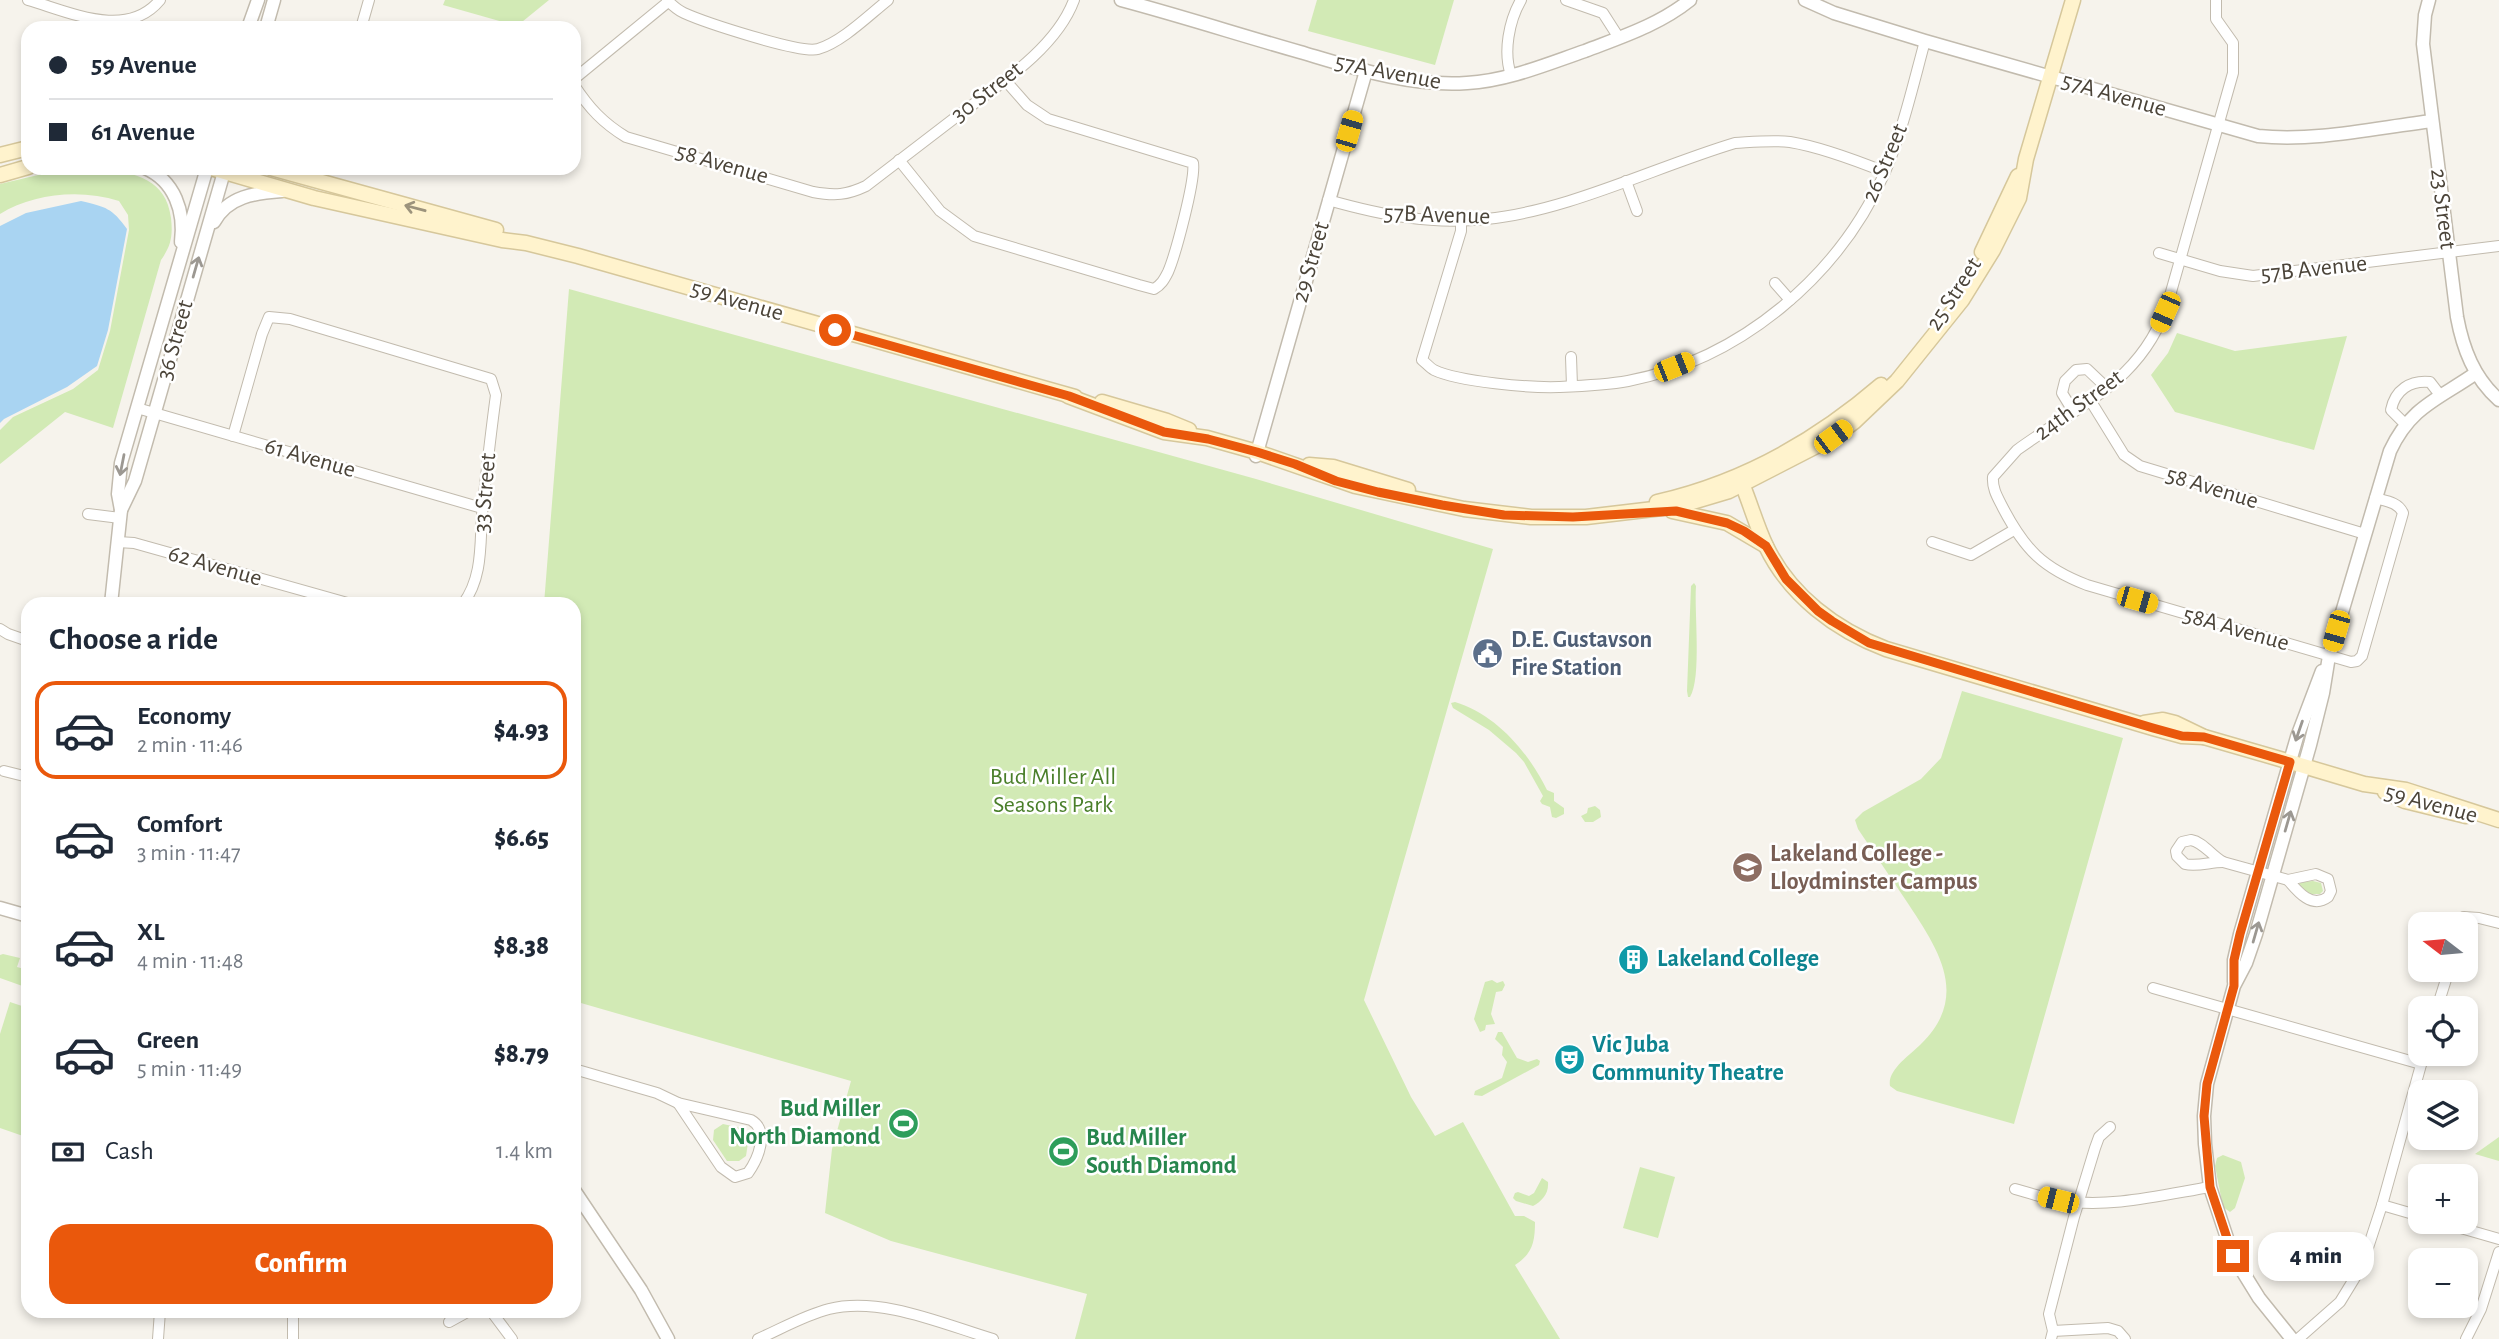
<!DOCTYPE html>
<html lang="en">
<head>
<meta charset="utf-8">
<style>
  body { margin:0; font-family:"Alegreya Sans",sans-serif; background:#f2f2f3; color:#1f2937; height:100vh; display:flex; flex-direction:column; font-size:26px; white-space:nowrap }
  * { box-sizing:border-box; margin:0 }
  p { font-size:23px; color:#747a83 }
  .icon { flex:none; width:38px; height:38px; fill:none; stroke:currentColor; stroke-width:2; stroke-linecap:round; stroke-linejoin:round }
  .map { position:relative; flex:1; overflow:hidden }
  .panel { position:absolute; left:21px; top:597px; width:560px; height:721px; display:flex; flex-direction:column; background:#fff; border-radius:21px; box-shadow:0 4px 10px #0003 }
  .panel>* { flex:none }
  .guide { position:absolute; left:21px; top:21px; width:560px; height:154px; border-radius:21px; box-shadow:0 4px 10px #0003; display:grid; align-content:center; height:154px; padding:0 28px; background:#fff }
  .needle { width:46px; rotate:286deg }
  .controls { position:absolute; left:2408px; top:912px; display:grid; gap:14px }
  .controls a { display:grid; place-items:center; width:70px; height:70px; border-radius:14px; background:#fff; box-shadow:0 4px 10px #0003; font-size:35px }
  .end { position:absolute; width:32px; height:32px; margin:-16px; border:9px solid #ea580c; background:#fff; box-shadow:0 0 0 4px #fff }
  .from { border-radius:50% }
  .bubble { position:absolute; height:49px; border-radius:21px; background:#fff; box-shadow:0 4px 10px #0003; font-size:23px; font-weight:800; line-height:49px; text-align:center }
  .car { position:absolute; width:21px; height:42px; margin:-21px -10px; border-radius:9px; box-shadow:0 0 5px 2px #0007; background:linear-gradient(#f5c518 24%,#345 0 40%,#f5c518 0 76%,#345 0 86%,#f5c518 0) }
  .guide b { display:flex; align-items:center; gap:24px; height:66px; font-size:26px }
  .guide b+b { border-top:2px solid #e0e1e3 }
  .guide i { width:18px; height:18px; background:#1f2937 }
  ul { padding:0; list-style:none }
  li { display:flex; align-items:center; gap:21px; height:98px; margin:0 14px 10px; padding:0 14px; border:4px solid transparent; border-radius:21px }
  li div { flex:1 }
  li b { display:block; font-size:26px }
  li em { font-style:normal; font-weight:800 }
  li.on { border-color:#ea580c }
  li>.icon { width:63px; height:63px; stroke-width:1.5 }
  h2 { padding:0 28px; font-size:32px; line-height:84px }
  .pay { display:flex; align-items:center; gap:18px; height:77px; padding:0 28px; font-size:26px }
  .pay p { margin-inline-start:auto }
  .action { display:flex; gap:14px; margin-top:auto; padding:14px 28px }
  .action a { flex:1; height:80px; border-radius:21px; background:#ea580c; color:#fff; font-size:28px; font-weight:800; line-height:80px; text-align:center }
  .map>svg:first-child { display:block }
  .green { fill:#d2eab5 }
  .water { fill:#a9d4f2 }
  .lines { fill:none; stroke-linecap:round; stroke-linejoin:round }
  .minor-casing { stroke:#c2bbae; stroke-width:12 }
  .tertiary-casing { stroke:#c2bbae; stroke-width:15 }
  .secondary-casing { stroke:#d6c79b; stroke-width:17 }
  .minor { stroke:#fff; stroke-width:10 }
  .tertiary { stroke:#fff; stroke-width:12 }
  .secondary { stroke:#fff3cd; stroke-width:14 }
  .oneway { stroke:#9c937c }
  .oneway2 { stroke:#9c9892 }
  .route { stroke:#ea580c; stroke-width:9 }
  .labels { text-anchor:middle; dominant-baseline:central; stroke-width:5; stroke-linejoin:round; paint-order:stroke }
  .street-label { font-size:24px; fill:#4b4439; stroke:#fff }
  .service-label { font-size:24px; font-weight:bold; fill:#4e5e75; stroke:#fff; text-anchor:start }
  .park-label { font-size:24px; fill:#4a7f2a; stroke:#fff }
  .education-label { font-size:24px; font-weight:bold; fill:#785e54; stroke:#fff; text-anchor:start }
  .culture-label { font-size:24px; font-weight:bold; fill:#0d838f; stroke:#fff; text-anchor:start }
  .leisure-label { font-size:24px; font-weight:bold; fill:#27864d; stroke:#fff; text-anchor:end }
</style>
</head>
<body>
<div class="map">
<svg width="2499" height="1339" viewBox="0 0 2499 1339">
  <rect width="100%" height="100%" fill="#f6f3ec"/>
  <g class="green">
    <polygon points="445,0 549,0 517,26 443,5"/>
    <polygon points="1317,0 1454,0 1435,65 1308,31"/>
    <path d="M102 169C136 173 166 179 171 218 173 236 171 246 161 260L113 428 65 412 0 464V430L13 417 73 389 98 370 110 331 129 230 128 215 119 201C81 189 34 193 0 214V184L55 171Z"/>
    <path d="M569 289 1256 479 1493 549 1364 1000 1411 1097 1435 1136 1463 1122 1515 1216H1524L1535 1222C1535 1243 1532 1254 1515 1265L1560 1339H1075L1087 1294 891 1241 825 1213 832 1149 851 1081 574 1001V604H544Z"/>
    <polygon points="2177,333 2235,351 2347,336 2314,450 2175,412 2151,375 2168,353"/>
    <path d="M1694 583 1696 586C1694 611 1702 678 1690 697H1688L1687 691 1691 586Z"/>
    <path d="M1962 691 2123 738 2014 1124 1897 1091 1890 1086C1887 1070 1910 1055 1921 1044 1969 997 1940 952 1909 905 1892 880 1875 854 1858 829L1855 820 1863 812 1921 779 1941 758Z"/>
    <path d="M1455 702C1496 714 1529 753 1547 790L1554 793V801L1564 808V814L1556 818 1552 817 1550 807 1542 804 1540 801 1543 796 1524 762 1516 753 1489 730 1453 708 1451 703Z"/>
    <polygon points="1595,806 1600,810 1601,817 1593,822 1585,822 1581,816 1587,813 1588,808"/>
    <polygon points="2313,881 2321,883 2323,891 2320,894 2310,894 2299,885 2300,882"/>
    <polygon points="3,954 20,958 17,967 28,970 28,988 0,978 0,955"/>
    <polygon points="1492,980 1497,983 1503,981 1505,985 1502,991 1496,992 1491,1014 1495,1024 1486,1025 1485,1030 1480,1032 1474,1019 1485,982"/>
    <polygon points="10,1002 28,1008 28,1120 23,1136 0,1128 0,1034"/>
    <polygon points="1498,1032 1502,1032 1517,1058 1528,1062 1537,1059 1540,1061 1539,1065 1482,1096 1474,1095 1475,1091 1502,1078 1507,1062 1502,1055 1503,1047 1495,1039"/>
    <polygon points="723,1124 741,1128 749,1136 746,1156 739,1161 727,1161 713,1140 714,1130"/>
    <polygon points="2499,1137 2499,1161 2475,1154"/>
    <polygon points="2223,1155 2241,1162 2245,1178 2235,1208 2230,1212 2223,1207 2215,1166 2217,1158"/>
    <polygon points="1640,1167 1675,1177 1658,1238 1623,1228"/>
    <path d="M1542 1178 1548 1182C1549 1194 1542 1201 1533 1206L1516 1201 1513 1198 1515 1193 1518 1192 1529 1196 1534 1193Z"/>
  </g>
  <path class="water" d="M81 201C106 207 112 208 127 229L108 330 97 366 67 387 4 419 0 423V226L26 213Z"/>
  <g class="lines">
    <defs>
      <g id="minor">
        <path d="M28 0C70 12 127 40 160 0"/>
        <path d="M667 0C672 5 677 10 684 13 704 22 800 54 818 49 842 42 869 15 888 0"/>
        <polyline points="1566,0 1603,13 1619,38"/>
        <path d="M2216 0V19L2233 43V73L2169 299C2145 380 2080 404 2017 450L1993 477C1992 489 1998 498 2003 508 2025 550 2043 568 2087 585L2351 662 2357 661 2362 656 2403 513C2398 502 2386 501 2375 498"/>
        <polyline points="361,28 369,0"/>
        <path d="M1511 75C1503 52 1509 21 1521 0"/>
        <polyline points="574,79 668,2"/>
        <path d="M574 85C589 108 603 123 626 137L813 192C835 196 847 195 866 186 896 163 926 140 956 117 997 86 1056 49 1074 0"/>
        <path d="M899 160 940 211 974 236 1139 285 1154 289C1161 285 1164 280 1168 272 1175 256 1196 179 1193 163L1048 119 1027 105 1005 80"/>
        <polyline points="1626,181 1637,211"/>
        <path d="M1328 200C1381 215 1431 225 1486 219 1568 211 1655 167 1735 143 1753 142 1772 140 1790 142 1821 147 1855 160 1885 172"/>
        <path d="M1461 221V231L1422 360C1426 363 1430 368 1434 370 1459 382 1531 388 1559 387 1582 386 1606 385 1628 381 1741 359 1839 276 1885 172 1903 130 1913 85 1925 41"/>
        <polyline points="2159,253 2220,271 2253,276 2499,246"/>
        <polyline points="1775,283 1790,300"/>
        <polyline points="1571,357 1572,386"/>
        <polyline points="2090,400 2124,455 2140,466 2365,534"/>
        <polyline points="137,408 482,508"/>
        <polyline points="2073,411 2062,393 2065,381 2076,370 2087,369 2107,388"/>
        <path d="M2406 425 2391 410C2395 390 2410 380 2430 382L2440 395"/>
        <path d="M233 436 262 334 269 317 290 319 491 379 496 395C491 431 487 467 483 504 479 538 485 574 463 604"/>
        <polyline points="88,514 120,518"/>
        <polyline points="118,542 134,543 351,604"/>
        <polyline points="1932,542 1971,555 2014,530"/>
        <polyline points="0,629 8,634 28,641"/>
        <polyline points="4,771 28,777"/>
        <path d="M2191 840C2203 842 2211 855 2223 862 2210 862 2197 867 2185 864L2177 856 2176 851 2182 842Z"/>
        <polyline points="2223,862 2288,880"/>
        <path d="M2316 874 2328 879 2331 891 2328 897C2312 909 2298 892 2288 880Z"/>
        <polyline points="2462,924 2464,917 2479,918 2499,923"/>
        <polyline points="2153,988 2421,1064"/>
        <polyline points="2437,1008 2449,970"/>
        <polyline points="574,1069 657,1093 678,1103"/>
        <path d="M678 1103 751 1120C770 1131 758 1159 748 1173L735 1177 721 1167Z"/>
        <path d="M2015 1189C2029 1193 2044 1198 2058 1200 2107 1209 2162 1195 2210 1187"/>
        <polyline points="2382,1205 2420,1216"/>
        <polyline points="2440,1222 2499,1239"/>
        <polyline points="293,1311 293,1339"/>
        <polyline points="491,1311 512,1339"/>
        <polyline points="449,1322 469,1311"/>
        <polyline points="2053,1331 2108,1328 2118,1331 2125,1339"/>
        <polyline points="158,1339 160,1311"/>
        <path d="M758 1339C781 1329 805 1315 829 1309 880 1296 943 1324 993 1339"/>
        <polyline points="2051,1339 2053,1331 2049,1314 2074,1217 2095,1148 2099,1137 2110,1127"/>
        <polyline points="2298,1339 2340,1302 2362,1266 2382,1205 2424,1054"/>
        <polyline points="2466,1339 2481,1309 2499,1252"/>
      </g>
      <g id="tertiary">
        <path d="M1121 0C1181 16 1240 35 1300 52 1354 68 1410 87 1467 83 1507 81 1547 64 1585 51 1621 37 1659 25 1690 0"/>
        <path d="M1805 0 1834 13 1925 41 2258 136C2315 142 2375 128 2432 121"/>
        <path d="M2429 0 2425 15 2423 44 2457 317C2463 349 2474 378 2499 400"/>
        <polyline points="248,28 258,0"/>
        <polyline points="266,28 274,0"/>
        <path d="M145 168C175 181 185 212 181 242"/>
        <path d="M214 222C228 196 255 193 282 191"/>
        <polyline points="1256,456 1366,71"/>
        <polyline points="121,510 135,481 224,172"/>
        <polyline points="111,604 121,510 118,494 121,463 207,168"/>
        <polyline points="0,908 28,916"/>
        <polyline points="2234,982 2234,960 2240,934 2297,737 2322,671"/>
        <polyline points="574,1190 641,1290 668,1339"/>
        <path d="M2292 1339 2259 1298 2233 1256 2210 1187 2205 1144 2204 1116 2207 1084 2234 986 2246 963 2256 934 2310 745 2323 693 2329 656 2390 451C2411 406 2439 399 2476 373"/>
      </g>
      <g id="secondary">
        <polyline points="0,155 28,148"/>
        <polyline points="211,168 314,198 502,240 526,243 578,256 1075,397"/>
        <polyline points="271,168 496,230"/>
        <polyline points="0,175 28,167"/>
        <polyline points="1982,252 2018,176"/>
        <polyline points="1068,396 1164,432 1207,438 1257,452 1355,486 1464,509 1531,517 1586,517 1679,506 1729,491 1834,437 1854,422 1897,381 1962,300 1993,250 2019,198 2026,159 2073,0"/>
        <polyline points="1102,402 1167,421 1189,430"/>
        <polyline points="1309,465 1333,467 1408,490"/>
        <path d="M1743 486C1751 506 1757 527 1766 546 1790 596 1836 630 1886 649L2153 728 2182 736 2204 737"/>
        <path d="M1657 502C1741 483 1816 441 1881 385"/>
        <polyline points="1672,511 1727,523 1766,546"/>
        <polyline points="2144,723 2163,720 2175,723 2204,737 2280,759 2364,784 2406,790 2499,820"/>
        <polyline points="2385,792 2405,801 2466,816"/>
      </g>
    </defs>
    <use href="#minor" class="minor-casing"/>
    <use href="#tertiary" class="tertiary-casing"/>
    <use href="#secondary" class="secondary-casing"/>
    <use href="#minor" class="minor"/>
    <use href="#tertiary" class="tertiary"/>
    <use href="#secondary" class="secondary"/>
  </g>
  <defs><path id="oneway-shaft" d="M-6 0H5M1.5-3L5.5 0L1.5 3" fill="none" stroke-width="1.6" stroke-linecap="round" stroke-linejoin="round" transform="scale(1.75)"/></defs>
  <use class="oneway" href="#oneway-shaft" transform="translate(415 208) rotate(-165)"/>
  <g class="oneway2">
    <use href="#oneway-shaft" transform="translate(196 267) rotate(-74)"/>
    <use href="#oneway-shaft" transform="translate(122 465) rotate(101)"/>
    <use href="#oneway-shaft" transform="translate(2299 731) rotate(109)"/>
    <use href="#oneway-shaft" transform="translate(2288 821) rotate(-74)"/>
    <use href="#oneway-shaft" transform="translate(2256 932) rotate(-74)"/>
  </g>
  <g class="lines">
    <polyline class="route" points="835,330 1069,396 1164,432 1208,439 1257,452 1295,464 1336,481 1378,492 1442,505 1504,515 1573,517 1676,511 1727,523 1744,531 1766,546 1786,579 1818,611 1832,621 1869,643 2153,728 2182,736 2204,737 2290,762 2240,934 2234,960 2234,986 2207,1084 2204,1116 2210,1187 2233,1256"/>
  </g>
  <defs>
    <symbol id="civic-disc" viewBox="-11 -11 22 22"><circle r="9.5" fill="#5c6f8a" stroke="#fff"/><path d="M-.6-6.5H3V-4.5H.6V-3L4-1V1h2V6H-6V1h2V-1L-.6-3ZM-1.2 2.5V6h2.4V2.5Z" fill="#fff"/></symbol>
    <symbol id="university-disc" viewBox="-11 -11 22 22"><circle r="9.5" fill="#8d6e63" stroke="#fff"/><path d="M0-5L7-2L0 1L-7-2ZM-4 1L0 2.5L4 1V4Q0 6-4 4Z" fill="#fff"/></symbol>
    <symbol id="building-disc" viewBox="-11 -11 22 22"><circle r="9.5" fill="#0f9aa8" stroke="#fff"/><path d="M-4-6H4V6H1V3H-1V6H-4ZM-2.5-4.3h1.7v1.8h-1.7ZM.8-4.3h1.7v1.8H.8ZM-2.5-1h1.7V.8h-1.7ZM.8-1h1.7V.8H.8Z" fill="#fff"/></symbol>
    <symbol id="theatre-disc" viewBox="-11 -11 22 22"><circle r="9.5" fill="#0f9aa8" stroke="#fff"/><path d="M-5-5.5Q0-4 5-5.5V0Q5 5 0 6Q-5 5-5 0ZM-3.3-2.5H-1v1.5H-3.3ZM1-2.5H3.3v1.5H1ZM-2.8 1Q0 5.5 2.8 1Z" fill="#fff"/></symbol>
    <symbol id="stadium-disc" viewBox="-11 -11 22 22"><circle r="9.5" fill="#2e9e5b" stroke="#fff"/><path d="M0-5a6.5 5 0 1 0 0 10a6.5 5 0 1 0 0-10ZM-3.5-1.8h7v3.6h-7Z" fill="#fff"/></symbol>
  </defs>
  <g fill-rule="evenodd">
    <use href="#civic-disc" x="1470" y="636" width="35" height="35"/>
    <use href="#university-disc" x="1730" y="850" width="35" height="35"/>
    <use href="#building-disc" x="1616" y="942" width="35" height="35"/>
    <use href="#theatre-disc" x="1552" y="1042" width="35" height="35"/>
    <use href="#stadium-disc" x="886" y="1106" width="35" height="35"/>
    <use href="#stadium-disc" x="1046" y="1134" width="35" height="35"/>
  </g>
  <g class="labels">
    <g class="street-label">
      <text transform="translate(1388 72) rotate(11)">57A Avenue</text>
      <text transform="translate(987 92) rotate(-38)">30 Street</text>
      <text transform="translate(2114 95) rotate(16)">57A Avenue</text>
      <text transform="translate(1885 163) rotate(-67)">26 Street</text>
      <text transform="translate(722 164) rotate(16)">58 Avenue</text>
      <text transform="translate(2443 209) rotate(83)">23 Street</text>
      <text transform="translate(1437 215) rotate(2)">57B Avenue</text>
      <text transform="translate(1311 262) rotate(-74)">29 Street</text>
      <text transform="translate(2314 269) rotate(-6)">57B Avenue</text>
      <text transform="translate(1954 294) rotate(-57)">25 Street</text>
      <text transform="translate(737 301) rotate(16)">59 Avenue</text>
      <text transform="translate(175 340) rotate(-74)">36 Street</text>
      <text transform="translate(2079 405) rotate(-36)">24th Street</text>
      <text transform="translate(310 458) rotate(16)">61 Avenue</text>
      <text transform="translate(2212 488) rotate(17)">58 Avenue</text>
      <text transform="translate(485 493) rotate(-85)">33 Street</text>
      <text transform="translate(215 566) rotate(16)">62 Avenue</text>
      <text transform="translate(2236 629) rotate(16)">58A Avenue</text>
      <text transform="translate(2431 804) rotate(15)">59 Avenue</text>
    </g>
    <g class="service-label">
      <text x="1511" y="640">D.E. Gustavson<tspan x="1511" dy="28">Fire Station</tspan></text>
    </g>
    <g class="park-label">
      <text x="1053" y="777">Bud Miller All<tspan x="1053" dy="28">Seasons Park</tspan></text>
    </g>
    <g class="education-label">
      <text x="1770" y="854">Lakeland College -<tspan x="1770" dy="28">Lloydminster Campus</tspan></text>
    </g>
    <g class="culture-label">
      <text x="1657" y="959">Lakeland College</text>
      <text x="1592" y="1045">Vic Juba<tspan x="1592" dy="28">Community Theatre</tspan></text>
    </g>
    <g class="leisure-label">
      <text x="880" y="1109">Bud Miller<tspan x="880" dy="28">North Diamond</tspan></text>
      <text x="1086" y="1138" text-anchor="start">Bud Miller<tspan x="1086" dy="28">South Diamond</tspan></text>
    </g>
  </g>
</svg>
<div class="controls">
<a><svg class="needle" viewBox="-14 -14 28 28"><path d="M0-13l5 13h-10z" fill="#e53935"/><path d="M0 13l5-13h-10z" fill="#747a83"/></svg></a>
<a><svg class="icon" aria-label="locate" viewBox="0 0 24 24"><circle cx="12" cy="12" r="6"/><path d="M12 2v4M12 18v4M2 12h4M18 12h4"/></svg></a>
<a><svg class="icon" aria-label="layers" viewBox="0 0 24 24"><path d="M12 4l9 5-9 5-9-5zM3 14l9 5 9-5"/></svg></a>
<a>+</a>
<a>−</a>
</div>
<i class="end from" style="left:835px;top:330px"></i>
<i class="end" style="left:2233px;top:1256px"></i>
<div class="bubble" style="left:2258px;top:1232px;width:116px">4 min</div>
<i class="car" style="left:1349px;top:131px;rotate:16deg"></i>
<i class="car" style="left:2165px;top:312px;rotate:204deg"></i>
<i class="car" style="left:1674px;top:367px;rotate:68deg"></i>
<i class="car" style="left:1833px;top:437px;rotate:53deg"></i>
<i class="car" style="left:2137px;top:600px;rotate:106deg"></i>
<i class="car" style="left:2336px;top:631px;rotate:196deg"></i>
<i class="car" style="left:2058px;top:1200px;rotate:284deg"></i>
<div class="guide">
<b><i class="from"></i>59 Avenue</b>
<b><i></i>61 Avenue</b>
</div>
<section class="panel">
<h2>Choose a ride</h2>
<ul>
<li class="on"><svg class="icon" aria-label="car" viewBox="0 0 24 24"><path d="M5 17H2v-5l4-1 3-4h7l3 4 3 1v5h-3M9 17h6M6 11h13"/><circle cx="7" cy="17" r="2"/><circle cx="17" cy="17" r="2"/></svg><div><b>Economy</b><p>2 min · 11:46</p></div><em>$4.93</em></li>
<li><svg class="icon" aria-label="car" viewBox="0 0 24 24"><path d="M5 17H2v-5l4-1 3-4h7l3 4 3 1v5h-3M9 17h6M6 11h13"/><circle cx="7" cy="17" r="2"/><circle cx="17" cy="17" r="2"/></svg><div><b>Comfort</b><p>3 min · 11:47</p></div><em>$6.65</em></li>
<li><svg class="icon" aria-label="car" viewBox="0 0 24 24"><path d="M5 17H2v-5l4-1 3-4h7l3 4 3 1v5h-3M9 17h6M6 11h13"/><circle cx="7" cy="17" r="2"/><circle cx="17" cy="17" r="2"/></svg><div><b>XL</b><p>4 min · 11:48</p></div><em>$8.38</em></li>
<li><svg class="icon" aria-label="car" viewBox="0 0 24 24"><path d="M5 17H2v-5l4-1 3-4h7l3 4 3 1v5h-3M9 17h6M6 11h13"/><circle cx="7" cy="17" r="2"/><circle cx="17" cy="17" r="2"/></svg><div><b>Green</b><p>5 min · 11:49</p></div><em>$8.79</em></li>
</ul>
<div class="pay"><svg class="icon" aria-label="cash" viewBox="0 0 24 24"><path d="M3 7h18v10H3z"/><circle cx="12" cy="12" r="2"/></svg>Cash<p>1.4 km</p></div>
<div class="action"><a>Confirm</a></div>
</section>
</div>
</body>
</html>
